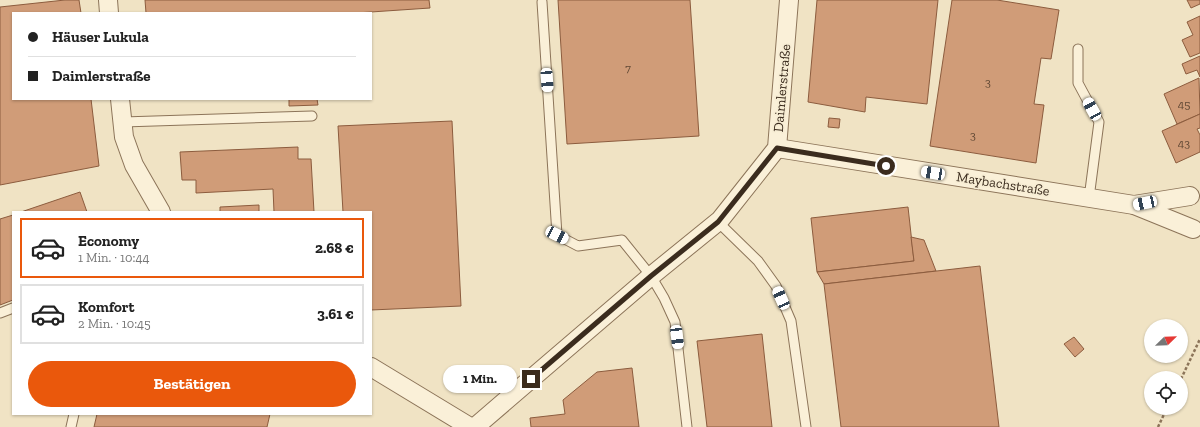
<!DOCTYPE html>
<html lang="de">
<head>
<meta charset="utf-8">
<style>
  body { margin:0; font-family:"Zilla Slab",serif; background:#f2f2f2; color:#222; height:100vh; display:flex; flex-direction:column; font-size:15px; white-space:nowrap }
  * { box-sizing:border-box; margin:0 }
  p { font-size:13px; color:#767676 }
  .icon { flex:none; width:22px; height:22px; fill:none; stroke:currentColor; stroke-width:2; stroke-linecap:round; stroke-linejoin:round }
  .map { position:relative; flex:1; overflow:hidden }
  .details { position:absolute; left:12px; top:211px; width:360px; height:204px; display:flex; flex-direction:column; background:#fff; border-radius:0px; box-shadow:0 1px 3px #0004 }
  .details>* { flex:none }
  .top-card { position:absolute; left:12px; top:12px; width:360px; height:88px; border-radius:0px; box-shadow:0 1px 3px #0004; display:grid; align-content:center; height:88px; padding:0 16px; background:#fff }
  .needle { width:26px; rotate:67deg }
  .fabs { position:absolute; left:1144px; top:319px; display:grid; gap:8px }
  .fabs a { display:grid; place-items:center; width:44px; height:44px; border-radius:50%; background:#fff; box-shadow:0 1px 3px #0004; font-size:20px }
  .end { position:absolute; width:18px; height:18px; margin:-9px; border:5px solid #3b2c1e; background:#fff; box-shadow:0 0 0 2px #fff }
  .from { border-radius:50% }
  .bubble { position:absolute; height:28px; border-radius:14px; background:#fff; box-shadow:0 1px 3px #0004; font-size:13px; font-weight:800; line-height:28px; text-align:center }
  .car { position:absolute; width:12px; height:24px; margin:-12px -6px; border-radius:5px; box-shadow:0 0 3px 1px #0007; background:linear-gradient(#fff 24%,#345 0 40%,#fff 0 76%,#345 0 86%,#fff 0) }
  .top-card b { display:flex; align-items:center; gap:14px; height:38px; font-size:15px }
  .top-card b+b { border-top:1px solid #e0e0e0 }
  .top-card i { width:10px; height:10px; background:#222 }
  ul { padding:7px 0 0; list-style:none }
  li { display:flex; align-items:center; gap:12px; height:60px; margin:0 8px 6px; padding:0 8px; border:2px solid #e0e0e0; border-radius:0px }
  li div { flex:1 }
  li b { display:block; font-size:15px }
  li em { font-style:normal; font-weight:800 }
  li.active { border-color:#ea580c }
  li>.icon { width:36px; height:36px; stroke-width:1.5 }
  .cta { display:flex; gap:8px; margin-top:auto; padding:8px 16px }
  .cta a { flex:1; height:46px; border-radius:24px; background:#ea580c; color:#fff; font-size:16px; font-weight:800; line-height:46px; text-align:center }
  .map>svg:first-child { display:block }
  .building { fill:#d09c78; stroke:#8c5c3e }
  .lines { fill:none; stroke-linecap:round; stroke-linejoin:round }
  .service-casing { stroke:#8c7459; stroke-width:11 }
  .minor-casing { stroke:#8c7459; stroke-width:20 }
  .path { stroke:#8c7459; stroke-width:2.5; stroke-dasharray:3 2; stroke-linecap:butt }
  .service { stroke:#faf0d8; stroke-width:9 }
  .minor { stroke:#faf0d8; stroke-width:18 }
  .route { stroke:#3b2c1e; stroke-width:5 }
  .labels { text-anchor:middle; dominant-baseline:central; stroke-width:3.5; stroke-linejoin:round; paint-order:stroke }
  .number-label { font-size:12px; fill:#604834 }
  .street-label { font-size:14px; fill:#3b2c1e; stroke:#f7edd4 }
</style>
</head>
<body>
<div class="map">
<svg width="1200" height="427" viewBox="0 0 1200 427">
  <rect width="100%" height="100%" fill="#f0e3c4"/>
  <g class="building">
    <polygon points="65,0 79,0 81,13 13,13 13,99 91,99 99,166 0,185 0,7"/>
    <polygon points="145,0 429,0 430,8 356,13 146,13"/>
    <polygon points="558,0 690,0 699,136 567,144"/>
    <polygon points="817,0 938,0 927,104 866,97 865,112 808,102"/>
    <polygon points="952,0 997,0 1059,10 1051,59 1041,58 1034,104 1044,105 1036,163 930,146"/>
    <polygon points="1187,0 1200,0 1200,4 1191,8"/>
    <polygon points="1200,16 1200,53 1190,57 1182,40 1193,35 1187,22"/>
    <polygon points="1200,56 1200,77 1197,70 1186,74 1182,64"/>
    <polygon points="1199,78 1200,114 1177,124 1164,94"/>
    <polygon points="289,99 317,99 318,105 289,106"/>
    <polygon points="1200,114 1200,128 1197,129 1200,135 1200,152 1176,163 1162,131"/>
    <polygon points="829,118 840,119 839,128 828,127"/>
    <polygon points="452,121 461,306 371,310 371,212 343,212 338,126"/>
    <polygon points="298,147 298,159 311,159 314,212 274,212 273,189 196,193 196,180 182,180 180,152"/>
    <polygon points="80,192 87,212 21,212"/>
    <polygon points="259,205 259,212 220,212 220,207"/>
    <polygon points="908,207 914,261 817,272 811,218"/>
    <polygon points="13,215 13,300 0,305 0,219"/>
    <polygon points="911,237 924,240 936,271 824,284 817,272 914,261"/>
    <polygon points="980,266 999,427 841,427 824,284"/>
    <polygon points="762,334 772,427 707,427 697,341"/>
    <polygon points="1074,337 1084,349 1075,357 1064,344"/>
    <polygon points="632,368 639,427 531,427 530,418 565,414 563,400 597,372"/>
    <polygon points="97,414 270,414 267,427 94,427"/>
  </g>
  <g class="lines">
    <defs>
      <g id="service">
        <polyline points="542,2 557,235 578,246 622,240 651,276 664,298 675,322 687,427"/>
        <polyline points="1078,49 1078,83 1099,122 1089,198"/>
        <polyline points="123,122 312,116"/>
        <polyline points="718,222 758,261 776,286 791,321 806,427"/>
        <polyline points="0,313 13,308"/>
        <polyline points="71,427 74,414"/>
      </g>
      <g id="minor">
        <polyline points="108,0 109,13"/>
        <polyline points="120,99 124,137 134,165 161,212"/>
        <polyline points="777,148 1134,205 1193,229"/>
        <polyline points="1134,205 1190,196"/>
        <polyline points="371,367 470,427"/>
        <polyline points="475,427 651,276 720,220 777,148 789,0"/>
      </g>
    </defs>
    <use href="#service" class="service-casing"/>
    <use href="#minor" class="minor-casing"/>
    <g class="path">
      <polyline points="1181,379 1200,339"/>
      <polyline points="1158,427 1167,408"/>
    </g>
    <use href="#service" class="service"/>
    <use href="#minor" class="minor"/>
  </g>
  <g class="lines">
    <polyline class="route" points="531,379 651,276 718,222 777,148 886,166"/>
  </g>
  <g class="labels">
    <g class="number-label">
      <text x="628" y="68">7</text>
      <text x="988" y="82">3</text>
      <text x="1184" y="104">45</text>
      <text x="973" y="135">3</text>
      <text x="1184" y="143">43</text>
    </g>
    <g class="street-label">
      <text transform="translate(782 88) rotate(-85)">Daimlerstraße</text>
      <text transform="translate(1003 184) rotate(9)">Maybachstraße</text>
    </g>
  </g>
</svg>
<div class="fabs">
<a><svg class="needle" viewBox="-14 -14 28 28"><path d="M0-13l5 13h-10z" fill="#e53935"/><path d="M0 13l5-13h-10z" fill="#767676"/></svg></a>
<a><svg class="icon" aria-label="locate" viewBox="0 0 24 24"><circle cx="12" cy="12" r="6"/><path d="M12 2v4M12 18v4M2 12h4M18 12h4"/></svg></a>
</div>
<i class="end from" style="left:886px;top:166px"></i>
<i class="end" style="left:531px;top:379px"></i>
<div class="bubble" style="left:443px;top:365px;width:74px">1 Min.</div>
<i class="car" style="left:547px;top:80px;rotate:176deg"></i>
<i class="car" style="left:1092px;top:109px;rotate:331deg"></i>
<i class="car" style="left:933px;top:173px;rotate:279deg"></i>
<i class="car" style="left:1145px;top:203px;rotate:258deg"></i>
<i class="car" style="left:557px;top:235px;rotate:117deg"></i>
<i class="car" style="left:781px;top:298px;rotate:336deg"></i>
<i class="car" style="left:677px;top:337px;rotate:173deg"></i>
<div class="top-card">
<b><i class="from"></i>Häuser Lukula</b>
<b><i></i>Daimlerstraße</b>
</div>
<section class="details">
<ul>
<li class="active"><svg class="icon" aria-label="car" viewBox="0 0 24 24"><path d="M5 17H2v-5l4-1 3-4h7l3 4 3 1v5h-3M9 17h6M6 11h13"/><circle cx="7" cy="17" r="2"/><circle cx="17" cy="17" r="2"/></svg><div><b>Economy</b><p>1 Min. · 10:44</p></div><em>2.68 €</em></li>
<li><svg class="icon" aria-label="car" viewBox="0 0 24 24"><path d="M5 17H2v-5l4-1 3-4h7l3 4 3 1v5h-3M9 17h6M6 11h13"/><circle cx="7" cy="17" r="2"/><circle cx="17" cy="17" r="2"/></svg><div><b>Komfort</b><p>2 Min. · 10:45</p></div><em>3.61 €</em></li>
</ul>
<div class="cta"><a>Bestätigen</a></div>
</section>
</div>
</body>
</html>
